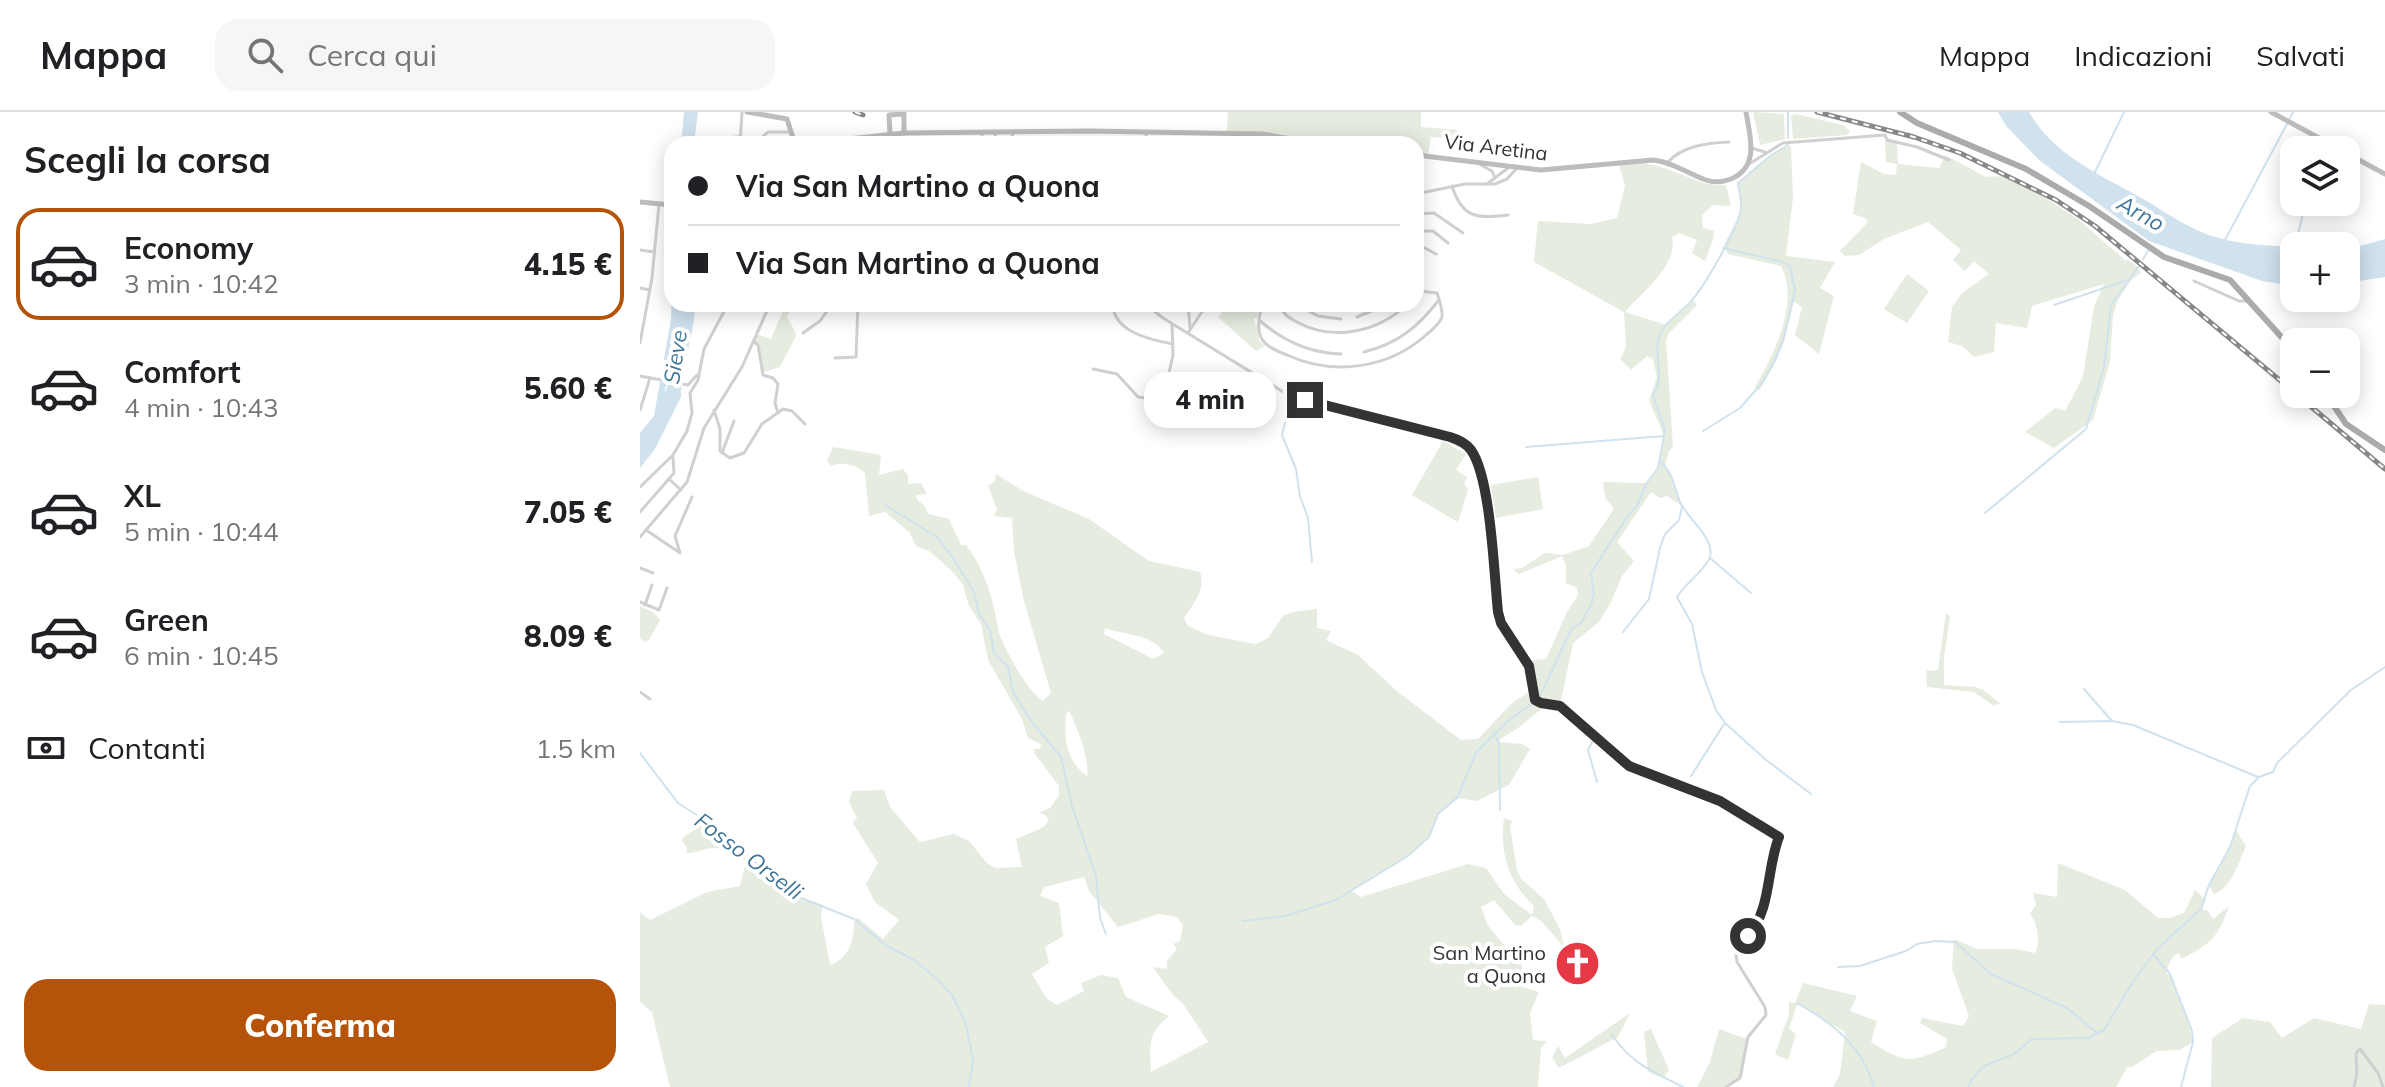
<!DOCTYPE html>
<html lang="it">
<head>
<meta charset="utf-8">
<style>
  body { margin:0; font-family:Mulish,sans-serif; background:#f6f6f6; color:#202124; height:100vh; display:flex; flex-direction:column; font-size:30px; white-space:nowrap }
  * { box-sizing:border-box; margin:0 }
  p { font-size:26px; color:#757577 }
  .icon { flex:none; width:44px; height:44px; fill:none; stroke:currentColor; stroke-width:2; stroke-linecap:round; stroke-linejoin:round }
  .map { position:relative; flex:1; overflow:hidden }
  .sheet { display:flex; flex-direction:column; background:#fff; width:640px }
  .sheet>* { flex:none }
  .banner { position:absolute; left:24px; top:24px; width:760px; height:176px; border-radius:24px; box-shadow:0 4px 20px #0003; display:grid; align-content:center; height:176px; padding:0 24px; background:#fff }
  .controls { position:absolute; left:1640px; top:24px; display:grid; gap:16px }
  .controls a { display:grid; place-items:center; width:80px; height:80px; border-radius:16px; background:#fff; box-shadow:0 4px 20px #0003; font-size:40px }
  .end { position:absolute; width:36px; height:36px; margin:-18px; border:10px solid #333; background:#fff; box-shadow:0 0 0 4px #fff }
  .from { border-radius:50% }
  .bubble { position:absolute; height:56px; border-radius:24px; background:#fff; box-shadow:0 4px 20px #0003; font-size:26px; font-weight:800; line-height:56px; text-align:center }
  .banner b { display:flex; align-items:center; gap:28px; height:76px; font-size:30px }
  .banner b+b { border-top:2px solid #e0e0e0 }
  .banner i { width:20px; height:20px; background:#202124 }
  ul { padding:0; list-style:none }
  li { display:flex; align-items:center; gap:24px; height:112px; margin:0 16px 12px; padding:0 8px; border:4px solid transparent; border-radius:24px }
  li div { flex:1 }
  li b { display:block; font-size:30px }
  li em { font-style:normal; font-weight:800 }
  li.active { border-color:#b45309 }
  li>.icon { width:72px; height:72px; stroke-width:1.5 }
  h2 { padding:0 24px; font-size:36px; line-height:96px }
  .pay { display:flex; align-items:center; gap:20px; height:88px; padding:0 24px; font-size:30px }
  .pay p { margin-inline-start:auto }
  .primary-button { display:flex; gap:16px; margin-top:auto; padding:16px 24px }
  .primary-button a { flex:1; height:92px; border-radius:24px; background:#b45309; color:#fff; font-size:32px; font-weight:800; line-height:92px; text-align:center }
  header { display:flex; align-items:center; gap:48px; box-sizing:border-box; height:112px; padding:0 40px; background:#fff; border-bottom:2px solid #e0e0e0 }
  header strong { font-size:38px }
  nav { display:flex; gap:44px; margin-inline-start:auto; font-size:28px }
  .search { width:560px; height:72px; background:#f6f6f6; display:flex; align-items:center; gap:20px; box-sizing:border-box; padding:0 28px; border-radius:24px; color:#757577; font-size:30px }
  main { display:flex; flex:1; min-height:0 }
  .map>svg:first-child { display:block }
  .green { fill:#e6ecdf; fill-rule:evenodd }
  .water { fill:#cfe2ee; fill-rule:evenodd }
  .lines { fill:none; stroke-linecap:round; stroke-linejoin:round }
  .stream { stroke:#cfe2ee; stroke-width:2 }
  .river { stroke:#cfe2ee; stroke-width:7 }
  .street { stroke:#d0d0d0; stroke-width:3 }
  .secondary { stroke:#bdbdbd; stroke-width:5 }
  .primary { stroke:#ababab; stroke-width:6 }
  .rail-casing { stroke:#888; stroke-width:5 }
  .rail { stroke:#fff; stroke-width:2; stroke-dasharray:6; stroke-linecap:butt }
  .route { stroke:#333; stroke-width:10 }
  .labels { text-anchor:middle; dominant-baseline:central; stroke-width:8; stroke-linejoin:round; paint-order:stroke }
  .street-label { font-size:20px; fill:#333; stroke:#fff }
  .poi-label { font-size:20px; fill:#333; stroke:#fff; text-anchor:end }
  .water-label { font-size:22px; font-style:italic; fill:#3f7597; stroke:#fff }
</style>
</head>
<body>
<header>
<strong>Mappa</strong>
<div class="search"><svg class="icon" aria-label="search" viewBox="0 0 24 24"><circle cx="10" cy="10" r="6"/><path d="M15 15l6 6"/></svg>Cerca qui</div>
<nav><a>Mappa</a><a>Indicazioni</a><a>Salvati</a></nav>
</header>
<main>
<section class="sheet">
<h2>Scegli la corsa</h2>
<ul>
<li class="active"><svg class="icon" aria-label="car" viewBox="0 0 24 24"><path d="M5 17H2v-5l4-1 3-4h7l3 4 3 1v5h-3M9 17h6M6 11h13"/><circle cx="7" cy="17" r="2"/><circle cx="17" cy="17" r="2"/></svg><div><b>Economy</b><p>3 min · 10:42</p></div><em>4.15 €</em></li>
<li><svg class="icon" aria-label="car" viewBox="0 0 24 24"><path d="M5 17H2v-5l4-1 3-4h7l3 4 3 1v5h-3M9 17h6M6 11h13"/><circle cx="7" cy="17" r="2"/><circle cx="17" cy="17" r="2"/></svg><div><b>Comfort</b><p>4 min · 10:43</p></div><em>5.60 €</em></li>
<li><svg class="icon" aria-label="car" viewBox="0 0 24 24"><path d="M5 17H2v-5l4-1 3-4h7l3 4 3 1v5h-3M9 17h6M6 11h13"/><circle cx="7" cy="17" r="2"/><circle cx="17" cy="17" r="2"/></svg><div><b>XL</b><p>5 min · 10:44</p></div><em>7.05 €</em></li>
<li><svg class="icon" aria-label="car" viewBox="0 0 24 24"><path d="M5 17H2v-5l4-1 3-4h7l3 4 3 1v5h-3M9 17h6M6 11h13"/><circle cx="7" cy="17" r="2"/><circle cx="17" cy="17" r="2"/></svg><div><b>Green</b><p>6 min · 10:45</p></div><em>8.09 €</em></li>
</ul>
<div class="pay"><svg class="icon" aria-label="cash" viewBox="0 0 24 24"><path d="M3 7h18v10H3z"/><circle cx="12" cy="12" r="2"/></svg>Contanti<p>1.5 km</p></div>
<div class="primary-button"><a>Conferma</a></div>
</section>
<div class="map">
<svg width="1745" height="975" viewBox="0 0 1745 975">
  <rect width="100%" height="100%" fill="#fff"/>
  <g class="green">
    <polygon points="588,0 781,0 781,15 817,18 815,26 791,25 788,42 776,41 776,32 692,32 643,22 587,19"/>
    <polygon points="1113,0 1144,2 1145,27 1120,33"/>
    <polygon points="1156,2 1203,13 1210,19 1207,23 1153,27 1151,3"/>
    <polygon points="1245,28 1257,30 1258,52 1299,56 1305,43 1346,65 1361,64 1396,80 1438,107 1486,149 1487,147 1500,157 1501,161 1491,168 1478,188 1473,203 1470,250 1453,308 1414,336 1385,320 1415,296 1425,299 1443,265 1454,194 1464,172 1392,194 1387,216 1356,211 1354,240 1334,245 1322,234 1308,230 1312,195 1322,181 1349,162 1334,149 1325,159 1313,148 1321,138 1288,110 1244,127 1219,143 1205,144 1200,139 1228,110 1225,106 1213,102 1221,50 1244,62 1256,63 1257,52 1246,50"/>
    <path d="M1151 34 1153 86 1146 144 1195 150 1180 176 1194 184 1179 242 1155 223 1162 195 1154 190C1145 226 1141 247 1119 278L1115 275C1134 242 1160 191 1141 154L1088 142 1084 133 1101 100 1098 71 1140 37Z"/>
    <path d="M995 51C1031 51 1053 75 1086 73L1091 94 1073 93 1062 103 1063 116 1074 119 1073 128 1065 149 1052 141 1057 128 1039 121 1032 125C1038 154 1002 180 985 200L1026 213 1053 187 1057 193 1028 222 1026 229 1033 335 1029 339 1025 353 1032 363 1042 394 1027 384 1020 386 1011 380 977 430 994 449 982 464 971 490 959 510 933 531 920 594 909 591 878 616 856 630 882 632 890 637 869 673 837 689 817 686 798 702 789 725 768 744 712 779 721 785 828 752 846 756 864 782 892 803 894 794C869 771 859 740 864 706L872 709 870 714 877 758 881 767 904 787 920 817 924 835 901 809 892 804 881 814 875 813 854 788 841 795 848 814 882 854V861L874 864 880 874 899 880 890 901 893 928 907 929 901 936 898 975H30L12 900 0 890V800L10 808 67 780 100 774 106 749C97 744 85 736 73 736 64 736 56 742 46 741L47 736 42 728C50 717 55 723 63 707L121 755 136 763 159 785 183 793 181 805 190 853C209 847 215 826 214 807L218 806 243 827 259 808 235 790 226 772 238 751 213 711 217 706 209 690 212 679 244 678 250 695 280 730 314 722 329 729 347 751 355 756 382 755 376 727 404 715 409 707 403 702 398 701 410 696 419 683V674L395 642 393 637H400L401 632 388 626 382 607 348 548 341 512 329 494 323 473 311 458 289 439 276 434 270 421 245 400 229 404 225 361C216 353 203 349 191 354L187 349 193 335 241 343 239 363 263 357 268 363V372L281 371 287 382 276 383 277 388 285 394 288 402 309 407 321 433H326C340 451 349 474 354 496 356 504 357 513 359 521 366 539 387 580 403 589L411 581 384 489 374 439 372 406 354 404 357 397 348 374 355 369 356 362 383 379 449 407 509 449 560 460C566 478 553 492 544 506L548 514 568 523 616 532 628 526 643 504 653 500 677 497V516L691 519 686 528 718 543 758 580 821 628 838 627 872 591 892 578 886 549 906 547 927 500 938 483 937 476 926 471V453L922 444 879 462 873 457 882 456 905 441 923 443 949 434 974 397 965 385 963 370 1006 371 1018 356 1024 324 1009 288 1017 265 1013 247 1007 244 991 258 980 247 986 235 984 200 894 150 898 109 951 112 977 106 985 74 979 53ZM465 516C483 523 514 522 524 541L513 547 464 522ZM429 599C437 614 450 648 447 664 426 649 424 627 426 602ZM444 765 449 779 478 815 519 802 537 805 543 813 540 829 533 832 537 837 527 849V857L513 855 532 882 544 893 568 930 511 960C510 933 507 922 529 904L486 885 478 866 461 863 441 871 444 879 417 893 406 886 392 862 409 851 405 835 423 824 419 791 400 784 404 775Z"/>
    <polygon points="1267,162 1289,179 1267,211 1244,197"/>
    <polygon points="146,192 153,192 147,205 156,221 155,226 140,255 123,260 119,232 114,229 116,222 131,227"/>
    <polygon points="590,192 623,192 619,196 617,206 614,206 615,213 618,214 619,228 625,234 616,239 578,205"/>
    <polygon points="803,329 826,342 816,358 827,365 824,371 828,378 818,410 772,383"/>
    <polygon points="898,365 903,397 856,406 851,373"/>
    <polygon points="0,494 13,500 20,508 9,528 5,530 0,526"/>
    <polygon points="1306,501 1310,504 1304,545 1304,573 1335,575 1343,578 1360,591 1354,594 1334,580 1287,575 1286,559 1298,558"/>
    <path d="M1596 718 1606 734C1599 749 1591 777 1574 782L1569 773 1579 758Z"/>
    <path d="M1418 751 1485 778 1518 806H1529L1544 801 1555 778 1566 788 1562 797 1568 799 1573 807 1589 794C1578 826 1571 831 1542 847L1538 841C1530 847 1528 852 1526 862H1530L1547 904 1553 930 1540 938 1517 939 1490 956 1488 954 1476 975H1193L1200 962 1205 920 1157 892 1149 917 1156 922 1148 948 1135 942 1149 902V890L1155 891 1163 871 1217 884 1210 899 1237 909 1231 930C1264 951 1270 952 1306 935L1307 927 1280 911 1282 906 1323 914 1329 904 1312 857 1314 827 1337 837H1375L1395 841C1401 830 1397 811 1390 801L1396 793 1393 781 1417 785Z"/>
    <polygon points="1729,892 1745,893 1745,975 1571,975 1572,926 1603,906 1630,910 1642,926 1674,906 1721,917"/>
    <polygon points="990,901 978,925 919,956 912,946 918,934 925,946"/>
    <polygon points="1011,917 1029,958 1023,966 1008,960 1004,920"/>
    <polygon points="1079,917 1107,927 1103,962 1086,975 1057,975 1070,950"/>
  </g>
  <g class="water">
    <polygon points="44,0 58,0 54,32 41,32"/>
    <path d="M1358 0H1389C1415 45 1462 63 1505 88 1525 100 1546 115 1569 123 1597 133 1625 133 1654 135V174L1622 169 1509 129 1399 48 1367 15Z"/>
    <polygon points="1745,127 1745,165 1706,171 1706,138"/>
    <path d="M32 172V192H55C55 222 40 256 41 285L15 337 0 356V321L14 304 31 207ZM42 212 43 229 31 263 33 269 28 273 34 274 30 288 26 290 25 276 27 272 25 267 29 263 31 244Z"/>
  </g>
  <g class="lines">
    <g class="stream">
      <polyline points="1650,6 1653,0"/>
      <polyline points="1148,26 1148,0"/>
      <polyline points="1679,38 1680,34"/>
      <polyline points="1455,60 1484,0"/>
      <polyline points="1585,128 1647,12"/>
      <polyline points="1655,134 1666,90"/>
      <polyline points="1503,147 1508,139"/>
      <polyline points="1414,193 1485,169"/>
      <polyline points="647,283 649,295 642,323 656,357 660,384 668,406 672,450"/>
      <polyline points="1063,319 1100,296 1122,271 1135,248 1143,229 1155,178 1150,154 1143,150 1083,136"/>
      <polyline points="886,335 1024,324"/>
      <path d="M1021 350C1033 362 1034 375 1040 390 1047 406 1075 426 1070 445 1066 457 1044 473 1037 485L1052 512 1062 560 1076 598 1085 611 1126 648 1171 682"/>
      <polyline points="245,393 297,425 313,446 334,480 339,502 350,518 354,541 368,555 373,580 392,610 421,645 432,694 456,764 460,806 466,822"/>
      <polyline points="1345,401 1446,317 1464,255 1471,193 1501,151"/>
      <polyline points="1070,446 1111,481"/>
      <polyline points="983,520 1009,487 1020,436 1025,422 1039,408 1042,395"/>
      <polyline points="1444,577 1471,608"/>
      <polyline points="911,592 950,622"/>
      <polyline points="1420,610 1472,609 1493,613 1618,665"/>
      <polyline points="855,623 859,631 860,698"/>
      <polyline points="954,626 948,638 957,670"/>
      <polyline points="0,641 38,691 63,707 121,755 136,763 159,785 214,807 247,834 274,848 296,866 312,883 325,909 333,947 329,975"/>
      <polyline points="1051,664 1084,612"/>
      <path d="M603 809 645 804 696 788 768 744 789 725 798 702 817 686 837 639 868 609 899 586 932 516 941 511 951 493 954 482 951 461 987 405 997 394 1006 372 1018 356 1025 318 1013 283C1027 263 1010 239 1022 218 1029 207 1044 198 1052 188 1064 175 1101 111 1101 96 1102 88 1099 79 1098 71L1130 44 1148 33"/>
      <polyline points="1514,843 1530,862 1552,919 1553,930 1541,975"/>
      <polyline points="1198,855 1220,854 1266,839 1277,832 1295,829 1315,830 1351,862 1427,896 1457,921"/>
      <path d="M1157 891C1193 911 1222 934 1234 975"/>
      <path d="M972 923C993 953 1012 959 1043 975"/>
      <path d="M1328 975C1340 951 1350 952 1372 943 1381 939 1384 932 1392 927L1448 926 1464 918 1494 868 1518 836 1561 797 1569 773 1590 735 1610 674 1619 665 1633 660 1637 651 1711 578 1745 555"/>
    </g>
    <g class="river">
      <polyline points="37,253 43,192"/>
      <polyline points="24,295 34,265"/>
    </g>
    <g class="street">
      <polyline points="342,21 343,32"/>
      <polyline points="246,23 248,32"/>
      <polyline points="95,32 95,25 100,25"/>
      <polyline points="100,32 102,0"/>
      <polyline points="114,32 128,20 151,20"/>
      <polyline points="302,32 301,28 310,27 312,32"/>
      <polyline points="353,32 356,21"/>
      <polyline points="370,32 373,21"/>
      <polyline points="473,32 506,27 506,20"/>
      <polyline points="1111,36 1125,40"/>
      <path d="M1027 51C1042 34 1066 31 1089 30"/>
      <polyline points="1109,52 1143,31 1245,23 1247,28 1277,35 1309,48"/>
      <polyline points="841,53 852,59 855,66"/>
      <polyline points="847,72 868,56"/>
      <path d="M812 74C822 106 837 107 868 103"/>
      <polyline points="776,82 825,72 855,72 867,67 876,57"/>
      <polyline points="776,102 794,101 823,121"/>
      <polyline points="776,119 793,119 808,131"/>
      <polyline points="776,135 785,136 796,142"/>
      <polyline points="0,138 14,140"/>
      <polyline points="1554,169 1599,189 1610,189"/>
      <polyline points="0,176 10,178"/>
      <path d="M476 192H473C473 220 511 228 533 232"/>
      <path d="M505 192 523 206 645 281 810 325 829 335 842 367 858 500 861 511 889 554 895 588 901 591 917 592 989 654 1080 689 1139 725C1130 749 1130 775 1122 800 1117 817 1102 827 1096 843L1097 850 1125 895 1126 903 1108 925 1100 966 1086 975"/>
      <polyline points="548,192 550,216"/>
      <path d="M629 192 621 197C619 205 617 219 622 227 626 235 639 240 647 243 693 264 748 257 786 223 791 219 800 211 802 205 803 198 799 187 797 181L779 179 776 172"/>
      <path d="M641 192C642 202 648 205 657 210 693 230 739 220 767 192"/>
      <polyline points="656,192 678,204 701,207"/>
      <polyline points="717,205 748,192"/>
      <path d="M619 208C643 229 669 241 701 242"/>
      <polyline points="163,221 180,209 192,192"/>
      <polyline points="548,221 567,192"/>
      <polyline points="114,230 118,233 123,263 133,266 138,272 135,291 138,301"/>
      <polyline points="0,231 12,166 19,92"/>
      <path d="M724 240C757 232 778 215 798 189"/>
      <polyline points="195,246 216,245 218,192"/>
      <polyline points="453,257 477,262 498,285 523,288 533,243 532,212"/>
      <polyline points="0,264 48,273 57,263"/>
      <polyline points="0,298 10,266"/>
      <polyline points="74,298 80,317 80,339 90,346 104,341 122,312 143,297 152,299 165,312"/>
      <polyline points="82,341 94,309"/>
      <polyline points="29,367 41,378"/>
      <polyline points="0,375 33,343 47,319 52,301 50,281 58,268 64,237 88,192"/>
      <polyline points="0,400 34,361 33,345"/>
      <polyline points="6,418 40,441 35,424 52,385"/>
      <polyline points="0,425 47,370 64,316 102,255 130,192"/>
      <polyline points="0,456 13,461"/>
      <polyline points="0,490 19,498 27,476"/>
      <polyline points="5,493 12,473"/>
      <polyline points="0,580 10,587"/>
      <polyline points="1720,937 1738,961 1743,975"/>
      <polyline points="1714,975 1717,961 1716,941 1720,937"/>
    </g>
    <g class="secondary">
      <polyline points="107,0 147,7 155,32"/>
      <polyline points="1631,0 1701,38"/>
      <polyline points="250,22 249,3 264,2 264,21"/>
      <polyline points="162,32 264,21 449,19 622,22 684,32"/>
      <polyline points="1706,41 1745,62"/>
      <path d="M776 43 901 58 1013 48C1033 50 1048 62 1066 68 1074 71 1083 70 1091 67 1120 55 1110 24 1106 0"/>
      <polyline points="0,90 32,93"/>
    </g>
    <g class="primary">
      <polyline points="1260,0 1277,11 1386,57 1449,94 1524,145 1590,168 1654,239"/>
      <polyline points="1686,282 1706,312 1745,338"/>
    </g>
    <defs>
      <g id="rail">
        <polyline points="215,0 223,3"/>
        <polyline points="1177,0 1274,25 1320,41 1416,88 1455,114 1654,280"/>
        <polyline points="1656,282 1745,357"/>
      </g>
    </defs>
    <use href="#rail" class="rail-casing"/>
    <use href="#rail" class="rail"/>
  </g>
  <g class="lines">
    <path class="route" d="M665 288 810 325C819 328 826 331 831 338 851 366 854 463 858 500L861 511 889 554 895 588 901 591 920 594 989 654 1080 689 1139 725C1126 758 1132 796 1108 824"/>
  </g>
  <defs>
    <symbol id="church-disc" viewBox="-11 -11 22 22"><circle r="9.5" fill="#e63946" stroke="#fff"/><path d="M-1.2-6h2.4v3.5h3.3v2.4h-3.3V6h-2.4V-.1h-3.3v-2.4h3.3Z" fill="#fff"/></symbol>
  </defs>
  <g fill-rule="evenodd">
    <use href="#church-disc" x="912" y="826" width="51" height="51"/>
  </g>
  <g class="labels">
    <g class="street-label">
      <text transform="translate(856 35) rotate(7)">Via Aretina</text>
    </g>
    <g class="poi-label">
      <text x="906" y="840">San Martino<tspan x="906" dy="23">a Quona</tspan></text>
    </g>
    <g class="water-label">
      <text transform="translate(1501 101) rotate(29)">Arno</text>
      <text transform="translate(35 245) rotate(-81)">Sieve</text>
      <text transform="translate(109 744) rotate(37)">Fosso Orselli</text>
    </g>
  </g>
</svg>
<div class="controls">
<a><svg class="icon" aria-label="layers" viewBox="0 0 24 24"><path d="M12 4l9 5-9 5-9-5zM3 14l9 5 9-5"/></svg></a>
<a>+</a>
<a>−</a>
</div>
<i class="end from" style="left:1108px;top:824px"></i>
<i class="end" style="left:665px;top:288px"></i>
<div class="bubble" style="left:504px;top:260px;width:132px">4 min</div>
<div class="banner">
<b><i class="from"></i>Via San Martino a Quona</b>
<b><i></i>Via San Martino a Quona</b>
</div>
</div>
</main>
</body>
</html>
